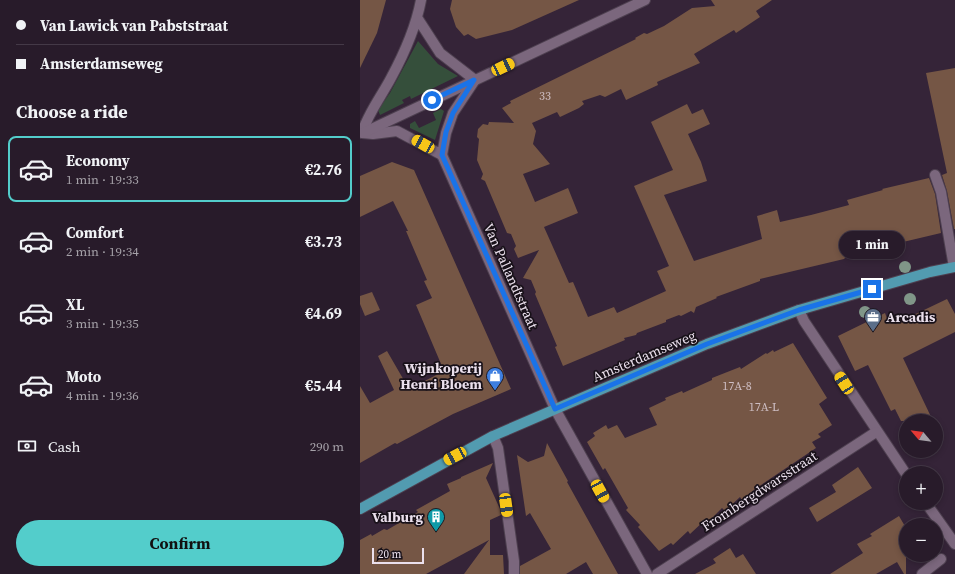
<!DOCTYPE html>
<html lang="en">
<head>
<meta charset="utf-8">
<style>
  body { margin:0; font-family:"Source Serif 4",serif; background:#302432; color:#f1f3f6; height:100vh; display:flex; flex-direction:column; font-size:15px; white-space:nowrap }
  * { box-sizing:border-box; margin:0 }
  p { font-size:13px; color:#a5a1a8 }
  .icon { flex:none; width:22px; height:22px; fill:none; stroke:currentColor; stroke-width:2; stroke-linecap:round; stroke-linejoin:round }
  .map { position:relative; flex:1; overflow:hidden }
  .details { display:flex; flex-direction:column; background:#281b2a; width:360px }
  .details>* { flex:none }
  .hud { display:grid; align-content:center; height:88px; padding:0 16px; background:#281b2a }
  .needle { width:26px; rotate:299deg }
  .fabs { position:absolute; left:539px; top:414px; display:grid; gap:8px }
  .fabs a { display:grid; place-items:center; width:44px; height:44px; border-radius:50%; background:#281b2a; box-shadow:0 2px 6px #0003,0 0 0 1px #443947; font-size:20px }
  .scale { position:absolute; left:12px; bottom:10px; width:52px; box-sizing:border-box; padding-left:4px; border:2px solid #ebe0ed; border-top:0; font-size:11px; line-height:14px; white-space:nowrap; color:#ebe0ed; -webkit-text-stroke:3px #181119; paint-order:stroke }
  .end { position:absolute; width:18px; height:18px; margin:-9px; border:5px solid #1a73e8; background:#fff; box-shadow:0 0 0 2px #fff }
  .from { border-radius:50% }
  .bubble { position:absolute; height:28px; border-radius:14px; background:#281b2a; box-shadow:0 2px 6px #0003,0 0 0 1px #443947; font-size:13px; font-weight:700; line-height:28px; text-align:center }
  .car { position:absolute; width:12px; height:24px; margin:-12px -6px; border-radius:5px; box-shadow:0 0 3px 1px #0007; background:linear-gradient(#f5c518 24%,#345 0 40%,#f5c518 0 76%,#345 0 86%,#f5c518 0) }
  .hud b { display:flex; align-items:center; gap:14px; height:38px; font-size:15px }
  .hud b+b { border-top:1px solid #443947 }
  .hud i { width:10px; height:10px; background:#f1f3f6 }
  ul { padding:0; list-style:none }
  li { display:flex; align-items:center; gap:12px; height:66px; margin:0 8px 6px; padding:0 8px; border:2px solid transparent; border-radius:8px }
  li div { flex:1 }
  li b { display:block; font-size:15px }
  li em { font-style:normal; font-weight:700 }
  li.selected { border-color:#53cdcb }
  li>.icon { width:36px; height:36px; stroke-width:1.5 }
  h2 { padding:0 16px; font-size:18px; line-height:48px }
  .pay { display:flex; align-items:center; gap:10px; height:44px; padding:0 16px; font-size:15px }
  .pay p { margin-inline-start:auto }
  .button { display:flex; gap:8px; margin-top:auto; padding:8px 16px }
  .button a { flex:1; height:46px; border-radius:24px; background:#53cdcb; color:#111; font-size:16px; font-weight:700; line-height:46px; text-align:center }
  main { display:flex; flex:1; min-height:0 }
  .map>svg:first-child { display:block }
  .green { fill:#354f3b }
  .building { fill:#755645 }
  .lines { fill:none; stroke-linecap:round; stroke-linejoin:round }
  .service-casing { stroke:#4e4050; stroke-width:12 }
  .minor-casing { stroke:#4e4050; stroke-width:12 }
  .primary-casing { stroke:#4e4050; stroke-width:12 }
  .service { stroke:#7b677d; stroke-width:10 }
  .minor { stroke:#7b677d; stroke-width:10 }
  .primary { stroke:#529bb0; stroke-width:10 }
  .tree { fill:#809688 }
  .route { stroke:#1a73e8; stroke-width:5 }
  .labels { text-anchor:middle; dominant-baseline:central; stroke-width:3.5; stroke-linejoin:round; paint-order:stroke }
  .number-label { font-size:12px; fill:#cebec3 }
  .street-label { font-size:14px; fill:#ebe0ed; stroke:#181119 }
  .poi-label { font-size:14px; font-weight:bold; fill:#ebe0ed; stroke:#181119; text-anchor:end }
</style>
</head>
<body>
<main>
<section class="details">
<div class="hud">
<b><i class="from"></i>Van Lawick van Pabststraat</b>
<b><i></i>Amsterdamseweg</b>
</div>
<h2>Choose a ride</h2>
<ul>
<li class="selected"><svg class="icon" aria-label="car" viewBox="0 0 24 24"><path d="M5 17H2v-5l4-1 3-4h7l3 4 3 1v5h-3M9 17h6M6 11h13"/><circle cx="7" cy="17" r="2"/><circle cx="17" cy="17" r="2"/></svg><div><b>Economy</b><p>1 min · 19:33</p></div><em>€2.76</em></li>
<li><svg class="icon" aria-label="car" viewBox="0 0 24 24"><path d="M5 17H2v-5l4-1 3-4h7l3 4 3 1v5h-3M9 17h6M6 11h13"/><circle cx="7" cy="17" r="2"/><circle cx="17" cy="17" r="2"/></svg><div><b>Comfort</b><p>2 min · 19:34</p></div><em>€3.73</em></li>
<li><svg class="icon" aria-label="car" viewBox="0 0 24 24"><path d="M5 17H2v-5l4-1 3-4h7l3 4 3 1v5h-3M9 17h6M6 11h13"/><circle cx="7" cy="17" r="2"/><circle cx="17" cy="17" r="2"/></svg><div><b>XL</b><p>3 min · 19:35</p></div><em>€4.69</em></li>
<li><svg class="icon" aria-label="car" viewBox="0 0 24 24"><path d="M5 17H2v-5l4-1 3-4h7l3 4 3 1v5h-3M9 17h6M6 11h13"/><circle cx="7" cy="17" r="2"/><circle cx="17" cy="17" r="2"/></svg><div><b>Moto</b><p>4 min · 19:36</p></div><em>€5.44</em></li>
</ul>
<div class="pay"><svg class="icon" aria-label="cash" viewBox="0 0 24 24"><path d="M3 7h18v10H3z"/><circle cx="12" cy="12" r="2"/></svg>Cash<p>290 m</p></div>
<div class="button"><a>Confirm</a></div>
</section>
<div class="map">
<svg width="595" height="574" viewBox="0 0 595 574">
  <rect width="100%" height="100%" fill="#352438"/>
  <g class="green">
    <polygon points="58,41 78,64 98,76 51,99 50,96 42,100 44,103 20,115 18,110 30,93"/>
    <polygon points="81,109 84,111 75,140 50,128 50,124 55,121 59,128 76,120 73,113"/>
  </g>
  <g class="building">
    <polygon points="0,0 26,0 17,33 0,68"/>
    <polygon points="92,0 219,0 152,30 116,39 108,34 104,36 96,27 90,9"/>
    <polygon points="351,0 412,0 396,11 400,17 376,33 374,30 334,54 340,63 297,82 298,85 266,100 261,89 245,97 240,95 222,101 224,104 219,108 200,117 197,112 172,123 176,131 173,144 190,164 163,174 175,202 208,188 218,213 184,227 209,283 213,282 228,317 254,307 257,313 306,291 297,271 309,266 274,186 313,170 291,122 327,104 332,114 343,109 350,124 328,134 341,162 347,181 304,195 334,261 402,239 397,216 417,210 420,222 451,215 489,205 487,200 523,190 522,189 569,178 575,194 581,233 505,251 502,240 484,259 400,279 400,281 356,297 357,298 336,307 334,313 331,311 321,316 319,315 306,320 306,322 277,333 276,335 264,338 265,340 203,366 195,347 197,346 175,294 176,292 171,280 163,278 179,250 158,258 154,249 156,246 151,234 147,233 125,181 121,179 123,174 117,160 119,139 117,137 118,129 123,124 128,125 129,122 154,123 142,108 151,103 150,101 276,39 275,38 284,33 287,34 304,26 332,8 355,6"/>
    <polygon points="595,68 595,229 594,229 587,191 582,175 587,173 566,73"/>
    <polygon points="32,162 54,170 151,389 93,414 37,444 35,443 0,463 0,386 10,403 34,390 18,356 27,351 49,389 84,371 56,305 72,298 64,281 67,280 46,231 48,231 33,201 0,217 0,176"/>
    <polygon points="12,292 20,310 5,316 0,304 0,296"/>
    <polygon points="587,299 595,314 595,332 543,358 573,421 541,421 535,409 531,411 508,365 495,371 478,336 525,313 528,321 541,316 543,320"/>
    <polygon points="433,343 467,398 459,404 472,425 458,434 461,437 452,442 456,448 395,489 382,500 380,497 365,511 362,508 348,522 345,520 330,534 328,531 313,545 311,543 299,551 278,527 280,525 266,510 268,508 245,468 243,470 227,442 235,436 233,433 246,425 248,429 257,425 265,438 297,425 289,408 306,400 305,398 322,391 323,393 352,380 352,378 380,367 381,369 406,353 407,354 413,350 414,352"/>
    <polygon points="187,443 208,481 207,482 258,574 233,574 226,562 206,574 160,574 160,566 191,549 170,513 166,516 157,455 168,462 184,456"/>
    <polygon points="133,463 126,478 140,509 141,515 130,520 130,555 143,555 144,574 104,574 129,540 66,574 0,574 0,540 11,534 12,536 24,529 27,530 58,512 56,510 90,491 87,484 101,478 101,477"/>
    <polygon points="498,467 512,488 457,522 449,508 476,492 472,485"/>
    <polygon points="539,516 546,528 546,574 544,574 537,562 516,574 470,574 503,553 497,544 512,536 510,534"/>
    <polygon points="370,548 376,558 383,554 396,574 335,574 356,563 353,559"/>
  </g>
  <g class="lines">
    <defs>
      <polyline id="service" points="575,175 581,192 594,267"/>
      <g id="minor">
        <path d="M58 19 80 53 115 80 93 113 86 133 82 155 37 131 13 134 2 133C8 113 21 97 31 78 44 54 56 27 61 0"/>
        <polyline points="3,133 285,0"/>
        <polyline points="82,155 195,409 287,574"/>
        <polyline points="439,310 444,321 546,474"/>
        <polyline points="133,436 138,448 154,561 154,574"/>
        <polyline points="566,503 595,544"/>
        <polyline points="297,574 516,432"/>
        <polyline points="562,574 581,559"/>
      </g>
      <polyline id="primary" points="0,509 133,436 347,344 439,310 570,272 595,267"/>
    </defs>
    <use href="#service" class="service-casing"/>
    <use href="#minor" class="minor-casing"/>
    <use href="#primary" class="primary-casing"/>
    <use href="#service" class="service"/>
    <use href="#minor" class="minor"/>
    <use href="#primary" class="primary"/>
  </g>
  <g class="tree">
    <circle cx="545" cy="267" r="6"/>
    <circle cx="550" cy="299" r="6"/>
    <circle cx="505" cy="312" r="6"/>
  </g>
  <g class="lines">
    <polyline class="route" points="72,100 114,80 93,113 86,132 82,155 195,409 347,344 439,310 512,289"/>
  </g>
  <defs>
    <symbol id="office-pin" viewBox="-11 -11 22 30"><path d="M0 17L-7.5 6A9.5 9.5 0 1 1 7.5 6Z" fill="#5c6f8a" stroke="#181119"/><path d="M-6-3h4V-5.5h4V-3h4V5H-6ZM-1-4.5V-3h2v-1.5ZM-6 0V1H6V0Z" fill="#fff"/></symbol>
    <symbol id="shop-pin" viewBox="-11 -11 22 30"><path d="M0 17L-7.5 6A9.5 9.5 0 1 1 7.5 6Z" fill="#3f7fe0" stroke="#181119"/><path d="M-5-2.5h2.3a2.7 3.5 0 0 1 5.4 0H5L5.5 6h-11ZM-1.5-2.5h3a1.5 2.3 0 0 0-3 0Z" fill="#fff"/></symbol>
    <symbol id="building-pin" viewBox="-11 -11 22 30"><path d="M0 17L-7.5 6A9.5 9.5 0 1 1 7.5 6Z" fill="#0f9aa8" stroke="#181119"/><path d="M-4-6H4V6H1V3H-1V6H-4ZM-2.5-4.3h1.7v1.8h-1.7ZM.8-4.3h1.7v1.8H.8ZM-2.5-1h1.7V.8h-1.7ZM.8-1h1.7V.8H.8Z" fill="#fff"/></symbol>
  </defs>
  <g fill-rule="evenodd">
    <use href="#office-pin" x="503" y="307" width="20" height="27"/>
    <use href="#shop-pin" x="125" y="366" width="20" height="27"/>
    <use href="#building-pin" x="66" y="507" width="20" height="27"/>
  </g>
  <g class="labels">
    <g class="number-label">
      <text x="185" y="96">33</text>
      <text x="377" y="386">17A-8</text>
      <text x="404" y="407">17A-L</text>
    </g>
    <g class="street-label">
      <text transform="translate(151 276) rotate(66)">Van Pallandtstraat</text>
      <text transform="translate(284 356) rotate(-23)">Amsterdamseweg</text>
      <text transform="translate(399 491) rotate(-33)">Frombergdwarsstraat</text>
    </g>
    <g class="poi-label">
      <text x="526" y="317" text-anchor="start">Arcadis</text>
      <text x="122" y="368">Wijnkoperij<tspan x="122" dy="16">Henri Bloem</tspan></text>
      <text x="63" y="517">Valburg</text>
    </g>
  </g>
</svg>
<div class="fabs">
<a><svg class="needle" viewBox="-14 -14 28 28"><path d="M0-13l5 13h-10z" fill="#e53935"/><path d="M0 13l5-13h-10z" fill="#a5a1a8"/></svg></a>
<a>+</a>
<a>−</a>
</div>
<div class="scale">20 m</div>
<i class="end from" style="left:72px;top:100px"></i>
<i class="end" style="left:512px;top:289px"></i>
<div class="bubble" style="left:479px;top:231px;width:66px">1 min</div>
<i class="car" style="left:143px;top:67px;rotate:65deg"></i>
<i class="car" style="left:63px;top:144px;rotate:299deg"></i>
<i class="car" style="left:484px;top:383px;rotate:327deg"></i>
<i class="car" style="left:95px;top:456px;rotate:242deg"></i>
<i class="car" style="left:240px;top:491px;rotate:151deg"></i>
<i class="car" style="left:146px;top:505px;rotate:172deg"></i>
</div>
</main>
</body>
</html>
